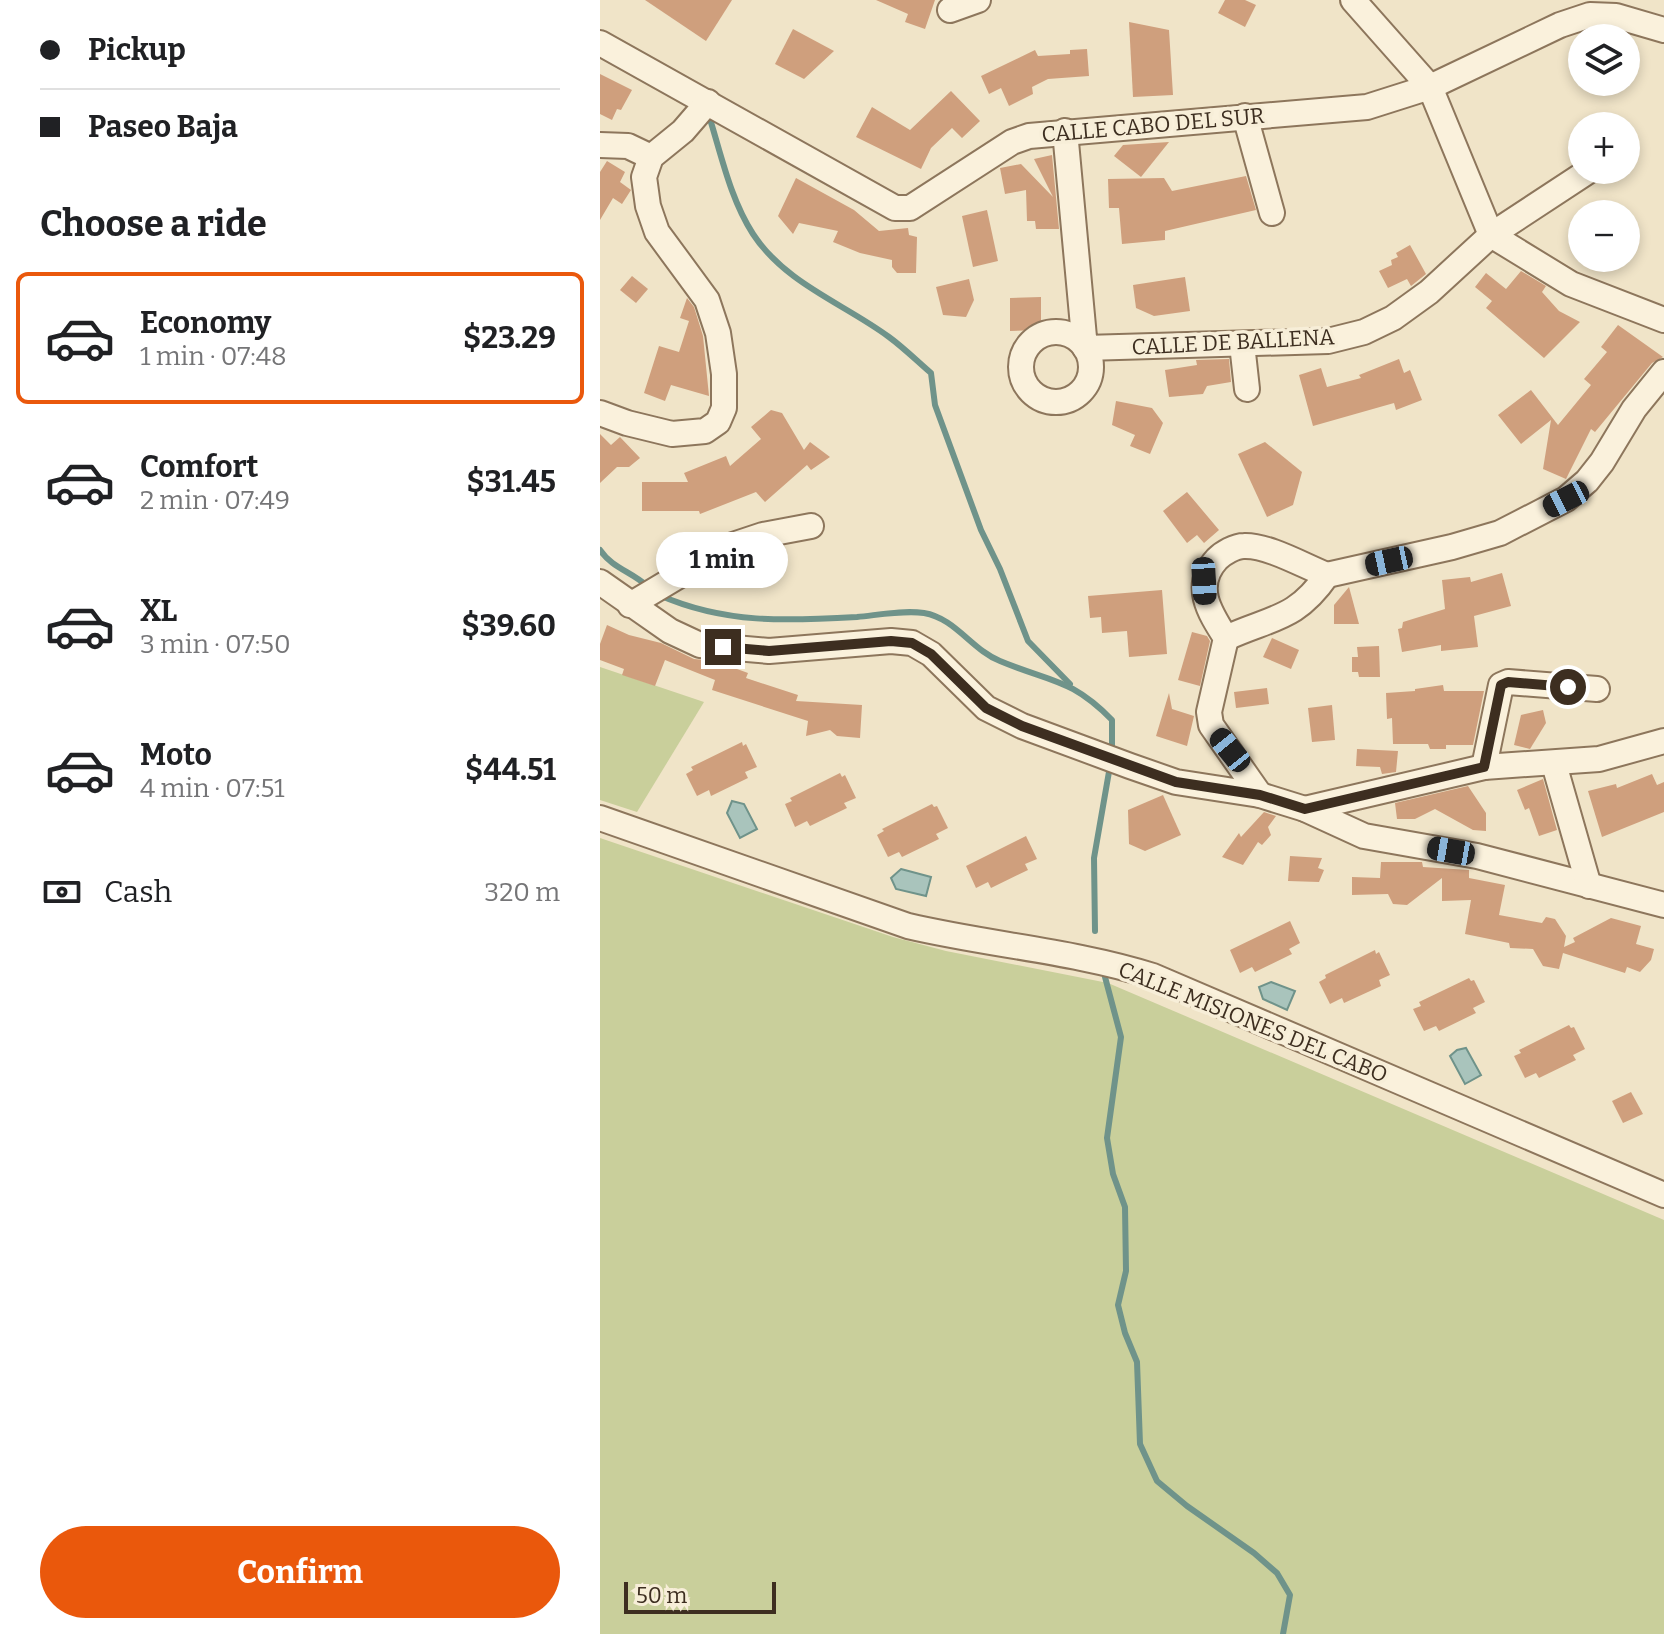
<!DOCTYPE html>
<html lang="en">
<head>
<meta charset="utf-8">
<style>
  body { margin:0; font-family:Bitter,serif; background:#f6f6f6; color:#202124; height:100vh; display:flex; flex-direction:column; font-size:30px; white-space:nowrap }
  * { box-sizing:border-box; margin:0 }
  p { font-size:26px; color:#757577 }
  .icon { flex:none; width:44px; height:44px; fill:none; stroke:currentColor; stroke-width:2; stroke-linecap:round; stroke-linejoin:round }
  .map { position:relative; flex:1; overflow:hidden }
  .panel { display:flex; flex-direction:column; background:#fff; width:600px }
  .panel>* { flex:none }
  .guide { display:grid; align-content:center; height:176px; padding:0 40px; background:#fff }
  .fabs { position:absolute; left:968px; top:24px; display:grid; gap:16px }
  .fabs a { display:grid; place-items:center; width:72px; height:72px; border-radius:50%; background:#fff; box-shadow:0 4px 12px #0003; font-size:40px }
  .scale { position:absolute; left:24px; bottom:20px; width:152px; box-sizing:border-box; padding-left:8px; border:4px solid #3d2e20; border-top:0; font-size:22px; line-height:28px; white-space:nowrap; color:#3d2e20; -webkit-text-stroke:6px #f7eed8; paint-order:stroke }
  .end { position:absolute; width:36px; height:36px; margin:-18px; border:10px solid #3d2e20; background:#fff; box-shadow:0 0 0 4px #fff }
  .from { border-radius:50% }
  .bubble { position:absolute; height:56px; border-radius:28px; background:#fff; box-shadow:0 4px 12px #0003; font-size:26px; font-weight:700; line-height:56px; text-align:center }
  .car { position:absolute; width:24px; height:48px; margin:-24px -12px; border-radius:10px; box-shadow:0 0 6px 2px #0007; background:linear-gradient(#222 24%,#8ab4d8 0 40%,#222 0 76%,#8ab4d8 0 86%,#222 0) }
  .guide b { display:flex; align-items:center; gap:28px; height:76px; font-size:30px }
  .guide b+b { border-top:2px solid #e0e0e0 }
  .guide i { width:20px; height:20px; background:#202124 }
  ul { padding:0; list-style:none }
  li { display:flex; align-items:center; gap:24px; height:132px; margin:0 16px 12px; padding:0 24px; border:4px solid transparent; border-radius:12px }
  li div { flex:1 }
  li b { display:block; font-size:30px }
  li em { font-style:normal; font-weight:700 }
  li.current { border-color:#ea580c }
  li>.icon { width:72px; height:72px; stroke-width:1.5 }
  h2 { padding:0 40px; font-size:36px; line-height:96px }
  .pay { display:flex; align-items:center; gap:20px; height:88px; padding:0 40px; font-size:30px }
  .pay p { margin-inline-start:auto }
  .primary-button { display:flex; gap:16px; margin-top:auto; padding:16px 40px }
  .primary-button a { flex:1; height:92px; border-radius:48px; background:#ea580c; color:#fff; font-size:32px; font-weight:700; line-height:92px; text-align:center }
  main { display:flex; flex:1; min-height:0 }
  .map>svg:first-child { display:block }
  .green { fill:#c9cf9b }
  .water { fill:#a9c4bc; stroke:#6f938a; stroke-width:2 }
  .lines { fill:none; stroke-linecap:round; stroke-linejoin:round }
  .stream { stroke:#6f938a; stroke-width:6 }
  .building { fill:#cf9f7d }
  .minor-casing { stroke:#8d765c; stroke-width:28 }
  .minor { stroke:#faf1dc; stroke-width:24 }
  .route { stroke:#3d2e20; stroke-width:10 }
  .labels { text-anchor:middle; dominant-baseline:central; stroke-width:7; stroke-linejoin:round; paint-order:stroke }
  .street-label { font-size:22px; fill:#3d2e20; stroke:#f7eed8 }
</style>
</head>
<body>
<main>
<section class="panel">
<div class="guide">
<b><i class="from"></i>Pickup</b>
<b><i></i>Paseo Baja</b>
</div>
<h2>Choose a ride</h2>
<ul>
<li class="current"><svg class="icon" aria-label="car" viewBox="0 0 24 24"><path d="M5 17H2v-5l4-1 3-4h7l3 4 3 1v5h-3M9 17h6M6 11h13"/><circle cx="7" cy="17" r="2"/><circle cx="17" cy="17" r="2"/></svg><div><b>Economy</b><p>1 min · 07:48</p></div><em>$23.29</em></li>
<li><svg class="icon" aria-label="car" viewBox="0 0 24 24"><path d="M5 17H2v-5l4-1 3-4h7l3 4 3 1v5h-3M9 17h6M6 11h13"/><circle cx="7" cy="17" r="2"/><circle cx="17" cy="17" r="2"/></svg><div><b>Comfort</b><p>2 min · 07:49</p></div><em>$31.45</em></li>
<li><svg class="icon" aria-label="car" viewBox="0 0 24 24"><path d="M5 17H2v-5l4-1 3-4h7l3 4 3 1v5h-3M9 17h6M6 11h13"/><circle cx="7" cy="17" r="2"/><circle cx="17" cy="17" r="2"/></svg><div><b>XL</b><p>3 min · 07:50</p></div><em>$39.60</em></li>
<li><svg class="icon" aria-label="car" viewBox="0 0 24 24"><path d="M5 17H2v-5l4-1 3-4h7l3 4 3 1v5h-3M9 17h6M6 11h13"/><circle cx="7" cy="17" r="2"/><circle cx="17" cy="17" r="2"/></svg><div><b>Moto</b><p>4 min · 07:51</p></div><em>$44.51</em></li>
</ul>
<div class="pay"><svg class="icon" aria-label="cash" viewBox="0 0 24 24"><path d="M3 7h18v10H3z"/><circle cx="12" cy="12" r="2"/></svg>Cash<p>320 m</p></div>
<div class="primary-button"><a>Confirm</a></div>
</section>
<div class="map">
<svg width="1064" height="1634" viewBox="0 0 1064 1634">
  <rect width="100%" height="100%" fill="#f0e4c8"/>
  <g class="green">
    <polygon points="0,667 104,702 37,812 0,800"/>
    <polygon points="0,838 293,937 346,951 508,983 1064,1220 1064,1634 0,1634"/>
  </g>
  <g class="water">
    <polygon points="132,801 144,804 157,829 140,838 127,813"/>
    <polygon points="301,869 331,877 326,896 296,889 291,878"/>
    <polygon points="671,982 695,991 687,1010 663,999 659,987"/>
    <polygon points="866,1048 881,1075 865,1084 850,1056 857,1050"/>
  </g>
  <g class="lines">
    <g class="stream">
      <path d="M110 119C122 158 131 200 153 234 186 284 243 303 289 337 304 348 317 361 331 373L335 405 381 530 400 569 428 641 470 684"/>
      <path d="M0 550C12 568 32 572 47 586"/>
      <path d="M59 595C125 624 186 621 257 617 278 615 303 610 324 613 355 618 372 650 400 661 450 682 471 678 512 720V751"/>
      <polyline points="495,931 494,858 510,766"/>
      <polyline points="505,977 521,1037 507,1138 513,1174 525,1207 526,1271 518,1305 525,1333 537,1362 540,1444 557,1481 587,1506 654,1553 677,1573 690,1595 683,1634"/>
    </g>
  </g>
  <g class="building">
    <polygon points="45,0 132,0 106,41"/>
    <polygon points="276,0 335,0 325,29 305,22 308,14"/>
    <polygon points="625,0 645,0 656,5 645,27 618,13"/>
    <polygon points="529,22 569,30 573,95 533,97"/>
    <polygon points="193,29 234,51 204,79 175,64"/>
    <polygon points="487,49 489,76 448,79 432,87 433,94 409,106 401,88 389,94 381,76 435,50 438,56 470,54 470,50"/>
    <polygon points="0,74 32,90 21,110 17,109 12,120 0,114"/>
    <polygon points="351,91 380,121 362,138 352,128 331,148 321,169 256,137 272,107 310,130"/>
    <polygon points="569,142 541,177 514,156 523,145"/>
    <polygon points="452,155 459,229 436,229 435,221 427,221 426,190 405,194 400,168 421,164 453,197 434,159"/>
    <polygon points="7,161 25,172 20,182 31,190 22,204 13,198 0,220 0,172"/>
    <polygon points="646,176 656,210 565,231 565,240 522,244 519,208 509,208 508,179 564,178 572,191"/>
    <polygon points="196,178 254,210 279,231 308,228 309,235 317,237 316,273 297,273 292,267 292,260 260,253 233,242 238,231 199,223 193,234 178,216"/>
    <polygon points="387,210 398,261 373,267 362,216"/>
    <polygon points="810,245 826,274 811,286 807,279 788,288 779,271 792,265 791,260 798,257 796,253"/>
    <polygon points="921,271 946,286 942,292 959,311 980,322 944,358 886,308 892,301 875,287 886,273 906,289"/>
    <polygon points="32,276 48,289 36,303 20,290"/>
    <polygon points="585,277 590,311 554,316 536,308 533,285"/>
    <polygon points="369,279 374,300 366,317 343,315 336,287"/>
    <polygon points="441,297 441,330 410,331 410,298"/>
    <polygon points="87,298 94,307 103,336 109,396 71,385 65,401 44,393 59,346 79,352 89,321 80,318"/>
    <polygon points="1018,325 1063,357 1052,363 995,432 991,429 966,479 943,469 951,420 921,444 898,415 931,390 958,425 991,385 984,379 1007,352 1001,347"/>
    <polygon points="629,359 631,382 607,386 603,394 569,397 565,370 597,365 596,360"/>
    <polygon points="799,359 804,373 810,370 822,400 796,410 794,403 713,426 699,375 721,368 727,387 761,378 759,375"/>
    <polygon points="516,401 552,408 563,423 550,454 530,446 535,435 512,425"/>
    <polygon points="171,410 182,413 204,450 210,442 230,457 211,470 207,465 165,502 156,492 100,514 99,511 42,511 42,482 88,482 84,473 126,456 130,466 161,439 151,427"/>
    <polygon points="0,434 11,445 20,437 40,458 29,467 17,467 0,483"/>
    <polygon points="665,442 702,472 693,505 667,517 638,454"/>
    <polygon points="587,492 619,530 604,543 597,535 587,543 563,511"/>
    <polygon points="902,573 911,606 874,616 878,647 841,651 841,645 802,652 798,629 802,628 803,622 845,609 842,580 870,577 871,582"/>
    <polygon points="749,587 759,624 734,624 734,605"/>
    <polygon points="562,590 567,654 529,657 527,631 502,633 501,617 490,618 488,596"/>
    <polygon points="7,625 29,635 61,643 94,659 115,661 148,673 146,678 198,695 196,701 262,705 260,738 237,736 230,730 206,736 208,721 112,690 115,680 65,660 55,686 22,675 24,669 0,660 0,644"/>
    <polygon points="592,632 607,636 610,641 600,686 578,680"/>
    <polygon points="672,638 699,650 691,669 663,657"/>
    <polygon points="779,646 780,677 759,677 758,672 752,672 752,657 758,657 757,647"/>
    <polygon points="843,685 844,691 884,691 873,745 846,745 846,749 830,749 828,744 793,744 792,718 787,719 786,693 815,691 815,689"/>
    <polygon points="667,688 669,704 636,708 634,692"/>
    <polygon points="569,693 572,709 594,716 587,746 556,736"/>
    <polygon points="732,705 735,740 712,742 708,708"/>
    <polygon points="943,710 946,723 930,749 914,745 921,715"/>
    <polygon points="142,742 143,746 146,744 157,767 145,772 148,778 111,796 109,790 97,796 86,774 93,770 91,767"/>
    <polygon points="757,749 798,751 796,772 782,774 780,767 756,766"/>
    <polygon points="240,773 242,777 245,775 256,798 244,803 247,808 210,826 207,821 195,827 185,804 192,801 190,798"/>
    <polygon points="1052,774 1057,785 1064,782 1064,812 1002,837 988,791 1016,784 1017,788"/>
    <polygon points="943,779 957,830 939,836 929,808 925,810 917,790"/>
    <polygon points="868,786 886,813 886,831 873,830 835,809 815,819 797,819 795,803"/>
    <polygon points="563,795 581,835 545,851 529,844 528,810"/>
    <polygon points="332,804 334,807 337,806 348,828 336,834 339,839 302,857 299,852 288,857 277,835 284,831 282,829"/>
    <polygon points="664,812 676,816 668,827 671,835 662,845 658,842 643,865 622,857 639,833 641,837"/>
    <polygon points="426,836 437,859 425,864 428,870 391,888 388,882 376,888 366,866"/>
    <polygon points="690,856 722,858 718,868 724,870 719,882 688,881"/>
    <polygon points="781,862 822,862 823,867 869,870 869,878 905,885 899,915 942,923 946,917 955,919 966,936 964,947 975,942 973,938 1011,918 1041,926 1036,944 1054,949 1051,960 1040,972 1027,967 1025,973 963,953 959,969 943,966 933,949 910,948 909,943 865,934 871,900 842,901 842,878 807,905 793,904 788,894 752,895 752,877 780,878"/>
    <polygon points="690,921 700,943 689,949 692,954 655,972 652,967 640,973 630,950"/>
    <polygon points="775,950 776,954 779,952 790,975 779,980 781,986 744,1003 742,998 730,1004 719,982 726,978 725,975"/>
    <polygon points="869,978 871,981 874,980 885,1002 873,1008 876,1013 839,1031 836,1026 824,1031 813,1009 821,1006 819,1002"/>
    <polygon points="969,1025 971,1028 974,1027 985,1049 973,1055 976,1060 939,1078 936,1073 925,1078 914,1056 921,1053 919,1050"/>
    <polygon points="1031,1092 1043,1114 1023,1123 1012,1101"/>
  </g>
  <g class="lines">
    <defs>
      <g id="minor">
        <polyline points="753,0 830,87 891,235 971,284 1064,320"/>
        <polyline points="350,10 378,0"/>
        <polyline points="0,43 295,208 310,208 412,142 429,136 767,107 830,87 960,25 990,15 1016,16 1064,30"/>
        <polyline points="645,116 672,213"/>
        <polyline points="465,131 485,348 728,341 764,332 793,318 829,292 891,235 990,170"/>
        <polyline points="0,145 28,146 51,157"/>
        <circle cx="456" cy="367" r="35"/>
        <polyline points="642,344 647,389"/>
        <polyline points="0,413 27,423 72,434 105,431 118,422 124,408 124,374 118,333 107,300 57,232 48,206 44,177 51,157 83,131 108,102"/>
        <polyline points="727,575 852,547 900,533 966,499 987,481 1002,462 1034,409 1064,372"/>
        <polyline points="0,582 70,631 100,645 169,651 291,641 312,643 331,654 386,708 422,726 530,766 576,782 660,795 705,809 764,836 877,856 1064,905"/>
        <polyline points="30,605 127,547 163,535 211,526"/>
        <path d="M626 638C672 617 696 620 727 575"/>
        <polyline points="954,764 989,886"/>
        <polyline points="884,767 901,685 908,682 997,689"/>
        <path d="M660 795 611 725 609 712 626 638C610 613 592 586 617 559 623 553 635 546 644 546 668 545 704 566 727 575"/>
        <polyline points="705,809 884,767 999,759 1064,741"/>
        <path d="M0 818 308 926C389 945 474 951 553 976L1064 1195"/>
      </g>
    </defs>
    <use href="#minor" class="minor-casing"/>
    <use href="#minor" class="minor"/>
  </g>
  <g class="lines">
    <polyline class="route" points="123,647 169,651 291,641 312,643 331,654 386,708 422,726 576,782 660,795 705,809 884,767 901,685 908,682 968,687"/>
  </g>
  <g class="labels">
    <g class="street-label">
      <text transform="translate(553 125) rotate(-5)">CALLE CABO DEL SUR</text>
      <text transform="translate(633 342) rotate(-3)">CALLE DE BALLENA</text>
      <text transform="translate(653 1022) rotate(22)">CALLE MISIONES DEL CABO</text>
    </g>
  </g>
</svg>
<div class="fabs">
<a><svg class="icon" aria-label="layers" viewBox="0 0 24 24"><path d="M12 4l9 5-9 5-9-5zM3 14l9 5 9-5"/></svg></a>
<a>+</a>
<a>−</a>
</div>
<div class="scale">50 m</div>
<i class="end from" style="left:968px;top:687px"></i>
<i class="end" style="left:123px;top:647px"></i>
<div class="bubble" style="left:56px;top:532px;width:132px">1 min</div>
<i class="car" style="left:966px;top:499px;rotate:243deg"></i>
<i class="car" style="left:789px;top:561px;rotate:258deg"></i>
<i class="car" style="left:604px;top:581px;rotate:177deg"></i>
<i class="car" style="left:630px;top:750px;rotate:321deg"></i>
<i class="car" style="left:851px;top:851px;rotate:280deg"></i>
</div>
</main>
</body>
</html>
